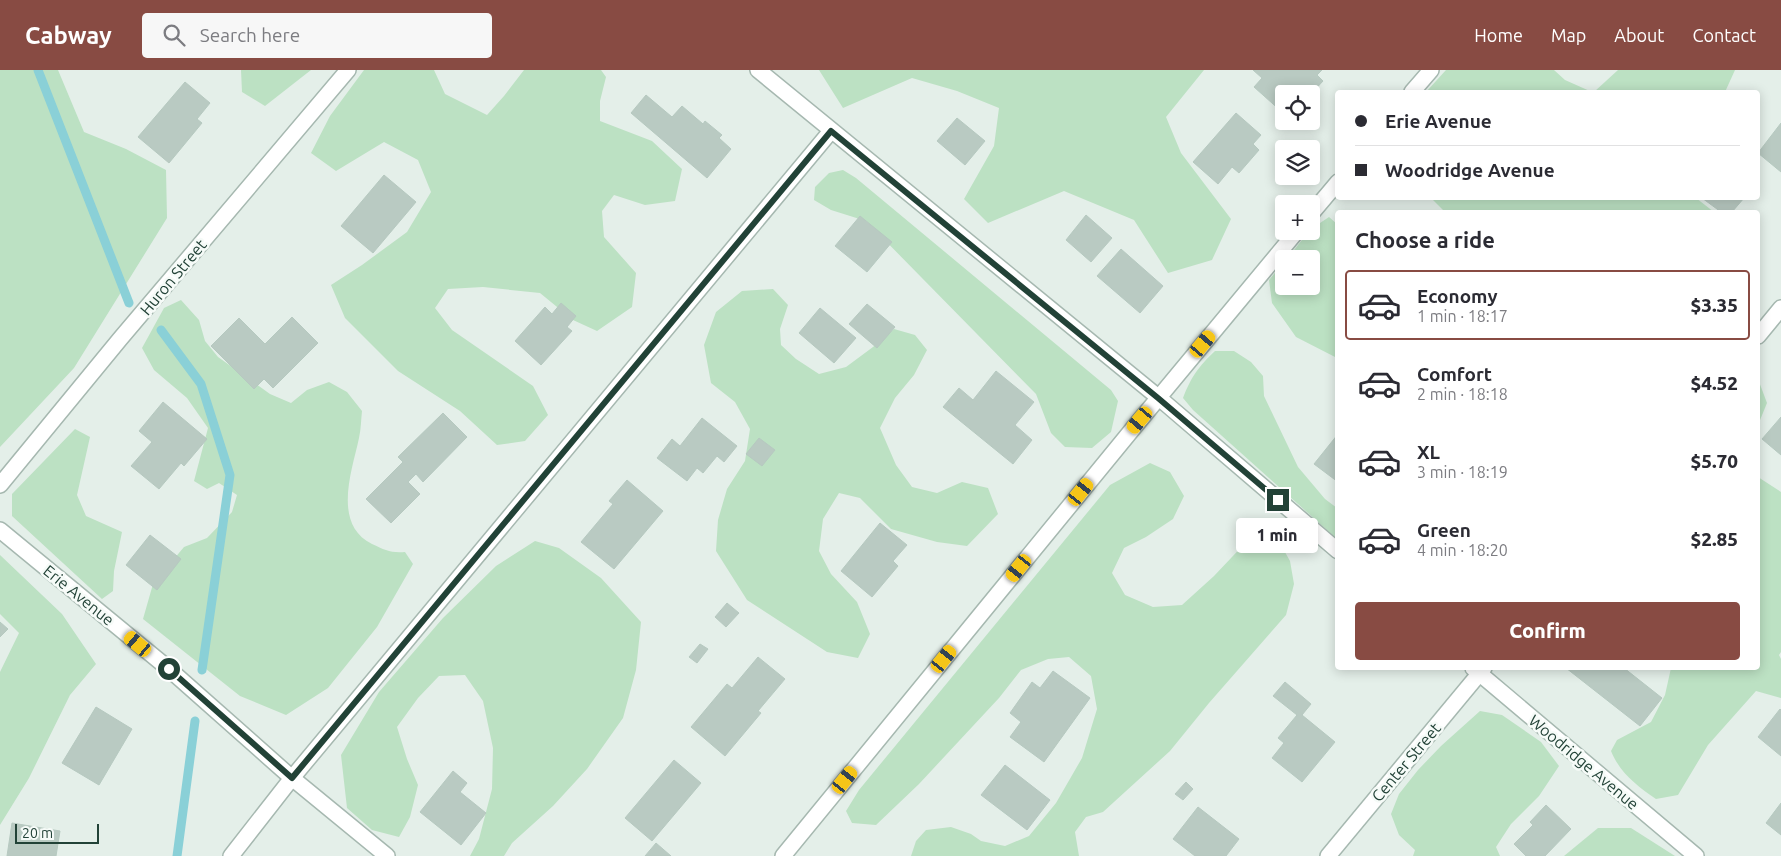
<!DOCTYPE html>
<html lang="en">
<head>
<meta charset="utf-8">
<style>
  body { margin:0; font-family:Ubuntu,sans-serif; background:#f7f7f7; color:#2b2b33; height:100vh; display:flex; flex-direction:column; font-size:19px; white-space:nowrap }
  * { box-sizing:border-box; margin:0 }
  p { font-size:16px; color:#7c7c81 }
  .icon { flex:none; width:28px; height:28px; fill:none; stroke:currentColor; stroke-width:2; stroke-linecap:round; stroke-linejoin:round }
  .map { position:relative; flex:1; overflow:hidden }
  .panel { position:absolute; left:1335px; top:140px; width:425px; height:460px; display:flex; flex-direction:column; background:#fff; border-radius:5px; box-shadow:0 2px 12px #0003 }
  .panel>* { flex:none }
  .hud { position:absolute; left:1335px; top:20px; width:425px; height:110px; border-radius:5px; box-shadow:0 2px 12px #0003; display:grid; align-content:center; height:110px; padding:0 20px; background:#fff }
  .fabs { position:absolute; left:1275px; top:15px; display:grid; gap:10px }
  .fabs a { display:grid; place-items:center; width:45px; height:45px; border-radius:5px; background:#fff; box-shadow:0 2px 12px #0003; font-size:25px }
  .scale { position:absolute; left:15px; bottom:12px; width:84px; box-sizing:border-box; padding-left:5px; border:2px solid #224237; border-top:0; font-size:14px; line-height:18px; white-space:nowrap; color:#224237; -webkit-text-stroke:4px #f6fbf8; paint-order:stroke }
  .end { position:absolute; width:22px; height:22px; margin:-11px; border:6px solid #224237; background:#fff; box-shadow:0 0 0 2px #fff }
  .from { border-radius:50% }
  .bubble { position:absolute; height:35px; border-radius:5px; background:#fff; box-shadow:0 2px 12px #0003; font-size:16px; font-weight:800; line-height:35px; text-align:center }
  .car { position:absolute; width:15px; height:30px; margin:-15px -8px; border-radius:6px; box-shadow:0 0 4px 1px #0007; background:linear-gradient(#f5c518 24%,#345 0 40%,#f5c518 0 76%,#345 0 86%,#f5c518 0) }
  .hud b { display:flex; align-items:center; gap:18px; height:48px; font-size:19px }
  .hud b+b { border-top:1px solid #e1e1e2 }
  .hud i { width:12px; height:12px; background:#2b2b33 }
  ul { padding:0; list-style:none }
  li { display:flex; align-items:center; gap:15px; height:70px; margin:0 10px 8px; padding:0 10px; border:2px solid transparent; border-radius:5px }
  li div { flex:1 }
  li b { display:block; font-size:19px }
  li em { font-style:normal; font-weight:800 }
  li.selected { border-color:#884b43 }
  li>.icon { width:45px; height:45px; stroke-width:1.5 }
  h2 { padding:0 20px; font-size:22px; line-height:60px }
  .button { display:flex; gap:10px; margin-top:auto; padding:10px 20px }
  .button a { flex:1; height:58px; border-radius:5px; background:#884b43; color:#fff; font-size:20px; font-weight:800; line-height:58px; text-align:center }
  header { display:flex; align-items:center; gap:30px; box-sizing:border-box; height:70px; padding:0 25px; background:#884b43; color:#fff }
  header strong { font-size:24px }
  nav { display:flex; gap:28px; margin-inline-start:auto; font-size:18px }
  .search { width:350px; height:45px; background:#f7f7f7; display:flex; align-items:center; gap:12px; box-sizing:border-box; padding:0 18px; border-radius:5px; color:#7c7c81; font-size:19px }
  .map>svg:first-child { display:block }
  .green { fill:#bce1c3 }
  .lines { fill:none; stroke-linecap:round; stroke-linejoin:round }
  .stream { stroke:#8ad0d7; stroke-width:9 }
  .building { fill:#b9cac2; stroke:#b6c9c0 }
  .street-casing { stroke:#a6b8b0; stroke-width:18 }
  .street { stroke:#fff; stroke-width:15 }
  .route { stroke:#224237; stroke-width:6 }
  .labels { text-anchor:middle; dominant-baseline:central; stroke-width:5; stroke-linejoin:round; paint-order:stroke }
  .street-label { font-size:16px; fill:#224237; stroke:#f6fbf8 }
</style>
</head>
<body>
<header>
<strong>Cabway</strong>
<div class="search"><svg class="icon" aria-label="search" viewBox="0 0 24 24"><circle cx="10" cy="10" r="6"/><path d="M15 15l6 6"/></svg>Search here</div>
<nav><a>Home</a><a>Map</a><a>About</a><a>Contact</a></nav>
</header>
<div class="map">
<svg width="1781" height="786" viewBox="0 0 1781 786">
  <rect width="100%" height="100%" fill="#e4efe9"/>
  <g class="green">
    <polygon points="0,0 58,0 84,62 126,79 166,100 167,148 74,298 0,377"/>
    <polygon points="241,0 311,0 265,36 242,22"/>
    <polygon points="364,0 434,0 445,24 487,45 504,26 524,0 601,0 606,7 600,31 600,51 652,71 682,99 675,131 645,135 614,125 602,141 604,167 636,203 632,237 597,261 573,250 540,223 483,217 448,219 435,238 452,260 533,316 548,345 525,371 497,375 460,341 398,301 345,248 331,215 362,195 407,162 431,122 418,90 384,72 336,101 311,83 330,46"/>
    <polygon points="819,0 1204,0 1166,47 1181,83 1231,149 1212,190 1168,203 1134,150 1064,121 988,153 964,129 994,76 999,38 957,21 912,8 843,38"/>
    <polygon points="1446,0 1554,0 1565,10 1592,22 1426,22"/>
    <polygon points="1618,0 1735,0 1725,22 1594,22"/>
    <polygon points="843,100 856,108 1111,320 1118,331 1111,362 1092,378 1065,377 1051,363 1036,324 866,151 831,140 814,130 815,117 829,103"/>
    <polygon points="1431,128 1696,128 1714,142 1445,142"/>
    <polygon points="1329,147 1337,154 1337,288 1296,267 1272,233 1269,210 1284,192 1284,216 1311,216 1311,189 1287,189 1309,161 1311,161 1311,159"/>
    <polygon points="773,219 788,235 780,259 781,275 796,289 819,304 846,297 873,277 894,259 915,265 927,280 914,305 895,328 880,358 896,395 912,417 937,423 962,412 988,418 998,444 967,476 937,472 891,459 860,428 839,423 823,449 819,481 831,504 857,532 870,564 858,588 827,582 747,530 716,481 718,450 727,419 745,391 750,359 735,332 711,313 704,275 716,242 742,221"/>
    <path d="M181 230 199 250 205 271 218 287 270 324 291 333 307 320 329 312 347 322 362 341C361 350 361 359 359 368 352 401 332 454 372 474 385 480 390 483 405 482L413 494 377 557 328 618 286 645 240 626 143 549 153 514 184 477 207 468 232 442 237 425 219 413 207 419 194 411 208 358 187 328 154 300 142 278 164 238Z"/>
    <path d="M1215 281H1234L1251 292 1263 306 1264 326 1298 397 1325 429 1337 438V469L1193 340 1183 328C1191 307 1199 296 1215 281Z"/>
    <polygon points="1758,309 1767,333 1758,355"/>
    <polygon points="75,359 90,367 77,425 86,446 122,462 114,501 113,521 102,529 12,446 12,424"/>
    <polygon points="1150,393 1170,402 1184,426 1173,449 1146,467 1124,478 1112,503 1125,525 1153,537 1182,535 1214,506 1249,469 1263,461 1277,468 1290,491 1294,514 1286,545 1209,633 1170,681 1103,742 1086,747 1075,762 1079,786 911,786 916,771 926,760 951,757 971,764 981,771 1005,776 1029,766 1056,733 1082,688 1097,639 1091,606 1069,587 1048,589 1021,600 999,628 919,714 876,755 852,753 846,741 859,720 1110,415"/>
    <path d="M1758 407 1781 422V582L1779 585 1781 589V628L1756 621 1708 675 1678 725 1656 729C1637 716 1620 703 1611 681L1617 670 1651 652 1665 625 1671 598H1758Z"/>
    <polygon points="535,471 559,478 601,508 641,552 636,600 623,648 587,699 553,736 512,773 504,786 470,786 479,769 492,719 493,678 483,631 465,605 439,606 418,628 397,657 407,689 418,715 410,747 399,767 372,760 347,738 341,685 379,622 443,548 496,496"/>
    <polygon points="0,485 62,544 96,594 70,625 29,708 0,755 0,602 19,563 0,544"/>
    <polygon points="1480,641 1502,645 1541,672 1559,696 1539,726 1511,754 1496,777 1500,786 1413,786 1415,780 1399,765 1391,744 1399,724 1418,700 1441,676"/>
    <polygon points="1598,758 1631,758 1675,786 1564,786"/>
  </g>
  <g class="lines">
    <g class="stream">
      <polyline points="38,0 129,233"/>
      <polyline points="161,260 201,314 230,405 202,600"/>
      <polyline points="177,786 195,651"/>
    </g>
  </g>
  <g class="building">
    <polygon points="1253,0 1322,0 1317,5 1323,11 1311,24 1304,24 1301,22 1299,24 1284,24 1284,40 1282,42 1254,17 1262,8"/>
    <polygon points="185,12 210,33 197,49 202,53 169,93 138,67"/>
    <polygon points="646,25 672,47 682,36 703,54 705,51 722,65 719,68 731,79 707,108 631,43"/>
    <polygon points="1236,43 1261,65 1253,74 1259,80 1239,103 1232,97 1218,114 1193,92"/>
    <polygon points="957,48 985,71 965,95 937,71"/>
    <polygon points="1781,53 1781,102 1758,83"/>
    <polygon points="384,105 416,132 373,183 341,156"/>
    <polygon points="1702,128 1744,128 1732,142 1721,142"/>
    <polygon points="1086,145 1112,168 1091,192 1066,170"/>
    <polygon points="860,146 892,172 867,202 835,176"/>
    <polygon points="1121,179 1163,216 1140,243 1097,206"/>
    <polygon points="561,233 576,246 567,257 572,261 541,295 515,271 545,237 552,244"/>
    <polygon points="867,234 895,257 877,278 849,254"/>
    <polygon points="820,238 856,268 834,293 799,263"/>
    <polygon points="292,247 318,273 273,318 264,309 254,319 211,276 239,248 265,274"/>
    <polygon points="996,301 1034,332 1015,355 1032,370 1013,394 943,337 959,318 973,330"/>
    <polygon points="163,332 207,369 184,396 181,393 159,419 131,396 152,372 139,361"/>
    <polygon points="443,343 467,367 423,412 416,404 408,412 420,424 391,453 366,429 403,392 398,387"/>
    <polygon points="1781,347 1781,385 1762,369"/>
    <polygon points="702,348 737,376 724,392 717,386 703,403 697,398 687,411 657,388 672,369 680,376"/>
    <polygon points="1338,364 1338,412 1314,394"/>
    <polygon points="759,368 775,380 762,396 746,384"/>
    <polygon points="627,410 663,441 614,499 581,472 613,434 609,431"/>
    <polygon points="880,453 907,475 893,491 898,496 872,527 841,501"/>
    <polygon points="150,465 181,489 157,520 126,495"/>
    <polygon points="727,533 739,543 726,557 715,547"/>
    <polygon points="0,552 8,559 0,567"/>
    <polygon points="700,574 708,579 697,593 689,587"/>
    <polygon points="758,587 785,609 758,641 761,643 725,686 691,657 727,614 732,618"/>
    <polygon points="1566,598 1624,598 1662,628 1640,656"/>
    <polygon points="1053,601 1090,628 1044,692 1010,667 1021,652 1010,643 1032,612 1040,618"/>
    <polygon points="1285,612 1311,634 1302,645 1335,672 1302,712 1272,688 1284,673 1278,668 1297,645 1273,626"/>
    <polygon points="96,637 132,659 99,715 62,693"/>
    <polygon points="1780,639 1781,640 1781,686 1758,667"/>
    <polygon points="674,690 701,713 652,771 625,748"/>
    <polygon points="1005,695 1050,730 1027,760 981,725"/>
    <polygon points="453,701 467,713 460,722 486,743 461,775 420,742"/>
    <polygon points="1186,712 1193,719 1183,730 1175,724"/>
    <polygon points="1781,733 1781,765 1766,753"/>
    <polygon points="1546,735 1571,759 1545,786 1526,786 1514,774 1533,755 1530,752"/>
    <polygon points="1198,737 1239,769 1226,786 1195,786 1173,769"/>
    <polygon points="12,753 60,761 56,786 7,786"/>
    <polygon points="656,773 671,786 645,786"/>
  </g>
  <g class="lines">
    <defs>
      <g id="street">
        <polyline points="758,0 1158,327 1338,481"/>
        <polyline points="1412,22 1431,0"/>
        <polyline points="1311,144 1338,112"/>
        <polyline points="1758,266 1781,238"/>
        <polyline points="0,415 120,269 348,0"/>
        <polyline points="0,460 169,599 292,708 387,786"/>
        <polyline points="1473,598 1696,786"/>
        <polyline points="231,786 292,708 831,61"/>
        <polyline points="783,786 1131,361 1297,161"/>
        <polyline points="1328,786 1484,598"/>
      </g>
    </defs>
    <use href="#street" class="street-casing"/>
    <use href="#street" class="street"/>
  </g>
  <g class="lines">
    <polyline class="route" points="169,599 292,708 831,61 1158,328 1278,430"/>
  </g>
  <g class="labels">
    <g class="street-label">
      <text transform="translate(173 207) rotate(-50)">Huron Street</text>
      <text transform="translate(79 525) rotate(39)">Erie Avenue</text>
      <text transform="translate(1406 692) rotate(-50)">Center Street</text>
      <text transform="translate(1584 692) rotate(40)">Woodridge Avenue</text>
    </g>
  </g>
</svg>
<div class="fabs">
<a><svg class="icon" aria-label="locate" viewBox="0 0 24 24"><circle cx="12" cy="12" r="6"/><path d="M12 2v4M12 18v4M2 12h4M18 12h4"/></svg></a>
<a><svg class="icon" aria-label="layers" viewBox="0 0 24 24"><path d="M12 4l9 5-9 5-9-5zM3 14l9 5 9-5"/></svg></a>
<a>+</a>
<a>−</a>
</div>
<div class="scale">20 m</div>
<i class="end from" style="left:169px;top:599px"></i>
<i class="end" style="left:1278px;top:430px"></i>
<div class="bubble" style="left:1236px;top:448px;width:82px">1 min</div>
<i class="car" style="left:1203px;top:274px;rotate:40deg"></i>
<i class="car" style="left:1140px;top:350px;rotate:220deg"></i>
<i class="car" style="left:1081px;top:422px;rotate:39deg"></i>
<i class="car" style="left:1019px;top:498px;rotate:219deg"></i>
<i class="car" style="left:138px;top:574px;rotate:310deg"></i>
<i class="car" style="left:944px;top:589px;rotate:39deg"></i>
<i class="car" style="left:845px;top:710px;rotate:39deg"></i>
<div class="hud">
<b><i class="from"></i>Erie Avenue</b>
<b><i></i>Woodridge Avenue</b>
</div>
<section class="panel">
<h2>Choose a ride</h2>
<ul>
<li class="selected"><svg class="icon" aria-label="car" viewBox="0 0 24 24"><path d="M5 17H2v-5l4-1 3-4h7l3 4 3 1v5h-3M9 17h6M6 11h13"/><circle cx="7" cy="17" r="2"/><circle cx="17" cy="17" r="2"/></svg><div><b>Economy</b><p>1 min · 18:17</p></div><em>$3.35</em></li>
<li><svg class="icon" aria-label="car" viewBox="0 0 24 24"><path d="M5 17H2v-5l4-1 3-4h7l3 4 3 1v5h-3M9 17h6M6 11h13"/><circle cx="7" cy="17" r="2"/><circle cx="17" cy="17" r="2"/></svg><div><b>Comfort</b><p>2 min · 18:18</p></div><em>$4.52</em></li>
<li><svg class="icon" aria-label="car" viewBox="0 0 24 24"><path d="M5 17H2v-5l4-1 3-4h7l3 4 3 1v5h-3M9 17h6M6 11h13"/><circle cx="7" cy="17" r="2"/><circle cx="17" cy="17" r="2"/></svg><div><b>XL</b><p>3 min · 18:19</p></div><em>$5.70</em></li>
<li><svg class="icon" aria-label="car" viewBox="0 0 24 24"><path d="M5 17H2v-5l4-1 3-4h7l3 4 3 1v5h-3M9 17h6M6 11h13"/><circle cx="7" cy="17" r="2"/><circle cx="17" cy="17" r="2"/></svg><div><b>Green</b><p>4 min · 18:20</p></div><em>$2.85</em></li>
</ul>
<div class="button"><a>Confirm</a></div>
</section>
</div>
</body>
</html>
